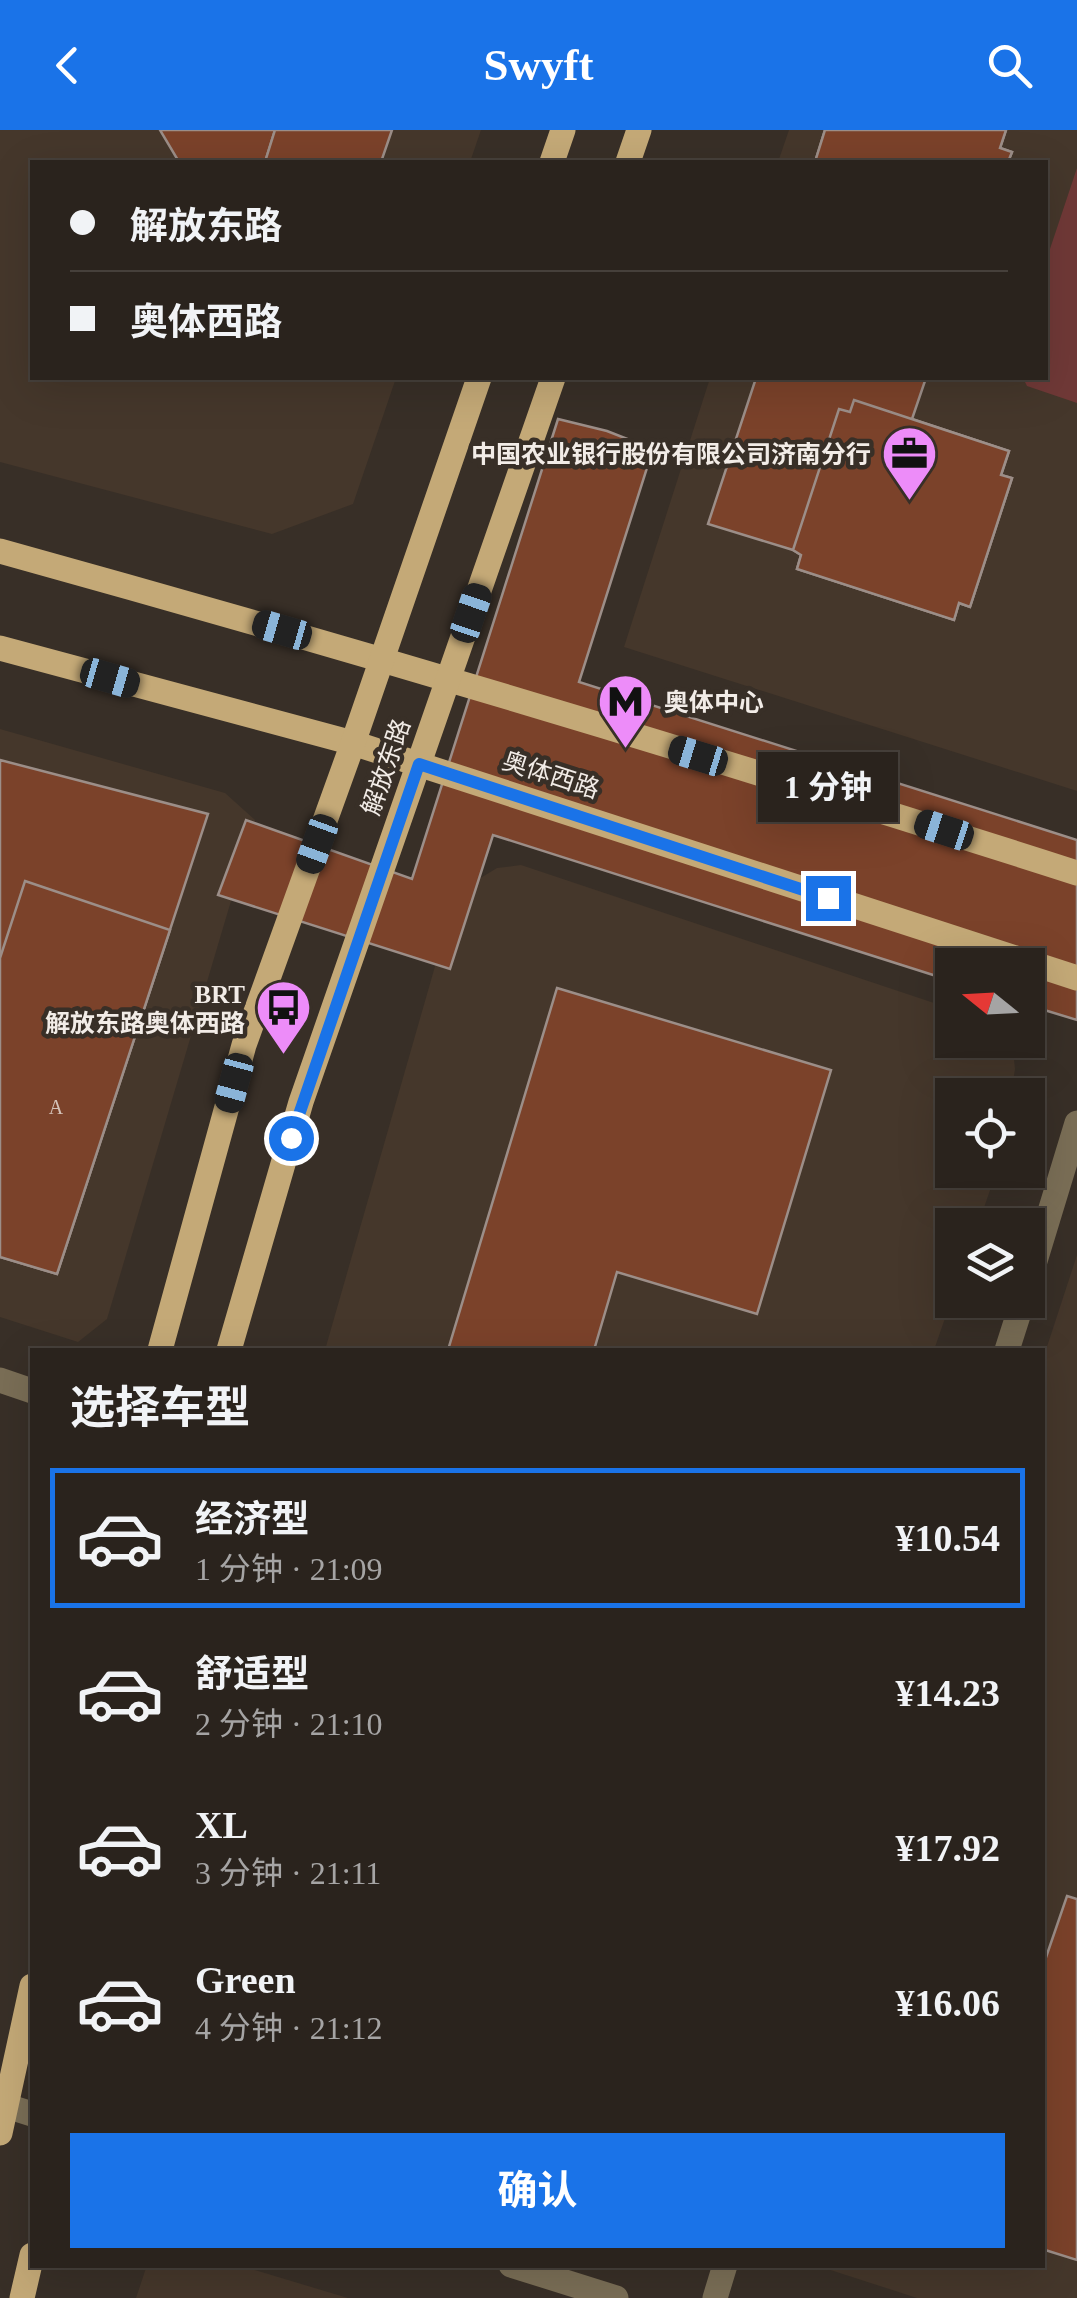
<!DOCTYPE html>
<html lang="zh">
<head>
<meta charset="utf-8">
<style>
  body { margin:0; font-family:"Times New Roman","Noto Sans SC",serif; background:#362f2a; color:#f1f3f6; height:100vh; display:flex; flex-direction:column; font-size:38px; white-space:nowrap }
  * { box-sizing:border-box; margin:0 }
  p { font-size:32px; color:#a5a4a4 }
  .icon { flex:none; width:55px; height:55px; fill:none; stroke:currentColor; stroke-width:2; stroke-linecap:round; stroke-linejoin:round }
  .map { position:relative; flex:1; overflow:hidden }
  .sheet { position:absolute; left:30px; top:1218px; width:1015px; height:920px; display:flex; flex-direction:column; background:#2a231d; border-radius:0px; box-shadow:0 10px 40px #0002,0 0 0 2px #46403b }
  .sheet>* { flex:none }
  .banner { position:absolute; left:30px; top:30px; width:1018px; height:220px; border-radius:0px; box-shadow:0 10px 40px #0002,0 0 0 2px #46403b; display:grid; align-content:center; height:220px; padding:0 40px; background:#2a231d }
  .needle { width:65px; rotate:288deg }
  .buttons { position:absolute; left:935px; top:818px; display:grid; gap:20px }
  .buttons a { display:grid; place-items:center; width:110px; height:110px; border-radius:0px; background:#2a231d; box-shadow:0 10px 40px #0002,0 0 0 2px #46403b; font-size:50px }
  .end { position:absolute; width:45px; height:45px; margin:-22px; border:12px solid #1a73e8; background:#fff; box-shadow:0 0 0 5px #fff }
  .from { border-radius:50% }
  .bubble { position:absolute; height:70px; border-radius:0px; background:#2a231d; box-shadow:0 10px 40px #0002,0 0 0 2px #46403b; font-size:32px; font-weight:700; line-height:70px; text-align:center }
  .car { position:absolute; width:30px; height:60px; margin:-30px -15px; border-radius:12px; box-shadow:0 0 8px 2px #0007; background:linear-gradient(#222 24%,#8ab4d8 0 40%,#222 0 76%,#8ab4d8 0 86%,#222 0) }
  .banner b { display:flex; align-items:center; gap:35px; height:95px; font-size:38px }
  .banner b+b { border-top:2px solid #46403b }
  .banner i { width:25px; height:25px; background:#f1f3f6 }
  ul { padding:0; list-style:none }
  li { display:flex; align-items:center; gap:30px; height:140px; margin:0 20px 15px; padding:0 20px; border:5px solid transparent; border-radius:0px }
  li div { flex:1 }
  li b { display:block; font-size:38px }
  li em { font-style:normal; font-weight:700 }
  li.on { border-color:#1a73e8 }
  li>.icon { width:90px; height:90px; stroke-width:1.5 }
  h2 { padding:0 40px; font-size:45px; line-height:120px }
  .button { display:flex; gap:20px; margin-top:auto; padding:20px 40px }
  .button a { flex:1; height:115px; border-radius:0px; background:#1a73e8; color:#fff; font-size:40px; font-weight:700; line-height:115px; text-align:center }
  header { display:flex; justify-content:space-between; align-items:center; height:130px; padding:0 40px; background:#1a73e8; color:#fff; font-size:45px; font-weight:700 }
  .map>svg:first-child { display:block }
  .built { fill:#45372b }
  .green { fill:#703937 }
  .building { fill:#7b422a; stroke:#9c8e88; stroke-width:2.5 }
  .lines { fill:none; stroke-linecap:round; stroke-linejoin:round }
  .tertiary { stroke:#7a6e56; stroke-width:25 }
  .primary { stroke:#c4a977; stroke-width:25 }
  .route { stroke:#1a73e8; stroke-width:12 }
  .labels { text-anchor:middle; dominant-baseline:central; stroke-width:9; stroke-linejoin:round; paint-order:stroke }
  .number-label { font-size:20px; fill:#d4c2b8 }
  .poi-label { font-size:25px; font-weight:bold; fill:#f2ece7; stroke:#382f27; text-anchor:end }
  .street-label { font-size:25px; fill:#f2ece7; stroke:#382f27 }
</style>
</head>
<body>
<header><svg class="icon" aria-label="back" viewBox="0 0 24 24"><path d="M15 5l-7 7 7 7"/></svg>Swyft<svg class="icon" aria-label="search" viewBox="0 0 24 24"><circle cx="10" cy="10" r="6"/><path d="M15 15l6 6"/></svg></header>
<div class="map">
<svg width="1077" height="2168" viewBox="0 0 1077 2168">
  <rect width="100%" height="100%" fill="#382f27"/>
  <g class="built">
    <polygon points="0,0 481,0 470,32 32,32 32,248 396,248 353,374 272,404 0,332"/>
    <polygon points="789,0 1077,0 1077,661 624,517 710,248 1045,248 1045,32 778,32"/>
    <polygon points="0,599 225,663 255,690 107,1189 78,1212 0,1187"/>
    <polygon points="521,735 952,879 952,910 1012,910 1015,939 1011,965 952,965 952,1040 997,1040 978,1095 952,1095 952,1168 934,1220 325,1220 450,784 464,758 497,738"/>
    <polygon points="1077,1125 1077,2168 917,2168 815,2135 1042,2135 1042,1232"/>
    <polygon points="147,2135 238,2135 348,2168 136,2168"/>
  </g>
  <polygon class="green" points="1077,38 1077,273 1027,256 1023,248 1045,248 1045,134"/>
  <g class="building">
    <polygon points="160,0 275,0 265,32 179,32"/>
    <polygon points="275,0 392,0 381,32 265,32"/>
    <polygon points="825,0 1006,0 1000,18 1012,22 1008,32 815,32"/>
    <polygon points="825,0 1006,0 1000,18 1012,22 1008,32 815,32"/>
    <polygon points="756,248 926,248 912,289 1009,321 1001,345 1012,348 970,477 959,473 954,490 797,439 801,425 793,420 708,394"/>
    <polygon points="854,270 1009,321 1001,345 1012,348 970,477 959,473 954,490 797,439 801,425 793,420 839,279 850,282"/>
    <polygon points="558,289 607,301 653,319 579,552 1077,710 1077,890 1028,875 1028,835 952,835 952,851 493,705 450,839 218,765 246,690 412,749"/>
    <polygon points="0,630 208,684 57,1144 0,1127"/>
    <polygon points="25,751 170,800 57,1144 0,1127 0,828"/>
    <polygon points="557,858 831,940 757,1184 617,1142 594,1220 448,1220"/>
    <polygon points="1067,1766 1077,1769 1077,2130 1042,2119 1042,1839"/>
  </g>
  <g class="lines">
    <g class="tertiary">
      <polyline points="1028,1154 1077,993"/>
      <polyline points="1007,1220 1023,1170"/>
      <polyline points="0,1250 32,1261"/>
      <polyline points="0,1974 32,1984"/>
      <polyline points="511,2135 616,2168"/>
      <polyline points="715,2168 725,2135"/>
    </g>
    <g class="primary">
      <polyline points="552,32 563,0"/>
      <polyline points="628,32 639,0"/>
      <path d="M0 421C361 521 720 629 1077 743"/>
      <polyline points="0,518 353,613 1077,848"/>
      <polyline points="160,1220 244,915 353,613 479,248"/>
      <polyline points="229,1220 301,972 553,248"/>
      <polyline points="0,2003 32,1856"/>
      <polyline points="22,2168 32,2125"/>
    </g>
  </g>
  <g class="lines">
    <polyline class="route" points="291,1008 419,634 828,768"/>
  </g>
  <defs>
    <symbol id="office-pin" viewBox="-11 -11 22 30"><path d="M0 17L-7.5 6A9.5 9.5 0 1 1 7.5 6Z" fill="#ed8cf9" stroke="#382f27"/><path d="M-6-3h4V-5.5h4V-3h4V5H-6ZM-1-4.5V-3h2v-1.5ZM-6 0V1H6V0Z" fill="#111"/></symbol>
    <symbol id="metro-pin" viewBox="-11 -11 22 30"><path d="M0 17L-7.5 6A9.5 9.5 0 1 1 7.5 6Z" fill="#ed8cf9" stroke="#382f27"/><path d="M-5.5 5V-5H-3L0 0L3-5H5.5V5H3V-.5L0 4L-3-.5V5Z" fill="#111"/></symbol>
    <symbol id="bus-pin" viewBox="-11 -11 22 30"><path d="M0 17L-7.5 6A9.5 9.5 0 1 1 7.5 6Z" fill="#ed8cf9" stroke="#382f27"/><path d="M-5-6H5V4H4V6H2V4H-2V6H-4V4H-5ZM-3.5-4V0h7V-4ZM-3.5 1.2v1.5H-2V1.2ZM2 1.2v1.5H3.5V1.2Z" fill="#111"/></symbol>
  </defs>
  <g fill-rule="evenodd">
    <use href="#office-pin" x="878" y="292" width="63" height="86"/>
    <use href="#metro-pin" x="594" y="540" width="63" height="86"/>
    <use href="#bus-pin" x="252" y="846" width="63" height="86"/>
  </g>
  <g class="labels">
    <g class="number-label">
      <text x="56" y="977">A</text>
    </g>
    <g class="poi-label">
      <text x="871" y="324">中国农业银行股份有限公司济南分行</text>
      <text x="664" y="572" text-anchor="start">奥体中心</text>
      <text x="245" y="864">BRT<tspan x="245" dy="29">解放东路奥体西路</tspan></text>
    </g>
    <g class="street-label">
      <text transform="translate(386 637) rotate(-71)">解放东路</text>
      <text transform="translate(551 645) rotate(18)">奥体西路</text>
    </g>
  </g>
</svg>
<div class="buttons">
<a><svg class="needle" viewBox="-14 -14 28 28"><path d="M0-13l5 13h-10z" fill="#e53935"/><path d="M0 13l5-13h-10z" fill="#a5a4a4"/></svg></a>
<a><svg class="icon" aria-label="locate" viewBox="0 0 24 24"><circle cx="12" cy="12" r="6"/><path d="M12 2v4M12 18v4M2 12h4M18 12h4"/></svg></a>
<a><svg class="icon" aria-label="layers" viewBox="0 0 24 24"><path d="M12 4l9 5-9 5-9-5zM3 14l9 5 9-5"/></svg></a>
</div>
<i class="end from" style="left:291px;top:1008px"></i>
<i class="end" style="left:828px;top:768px"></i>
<div class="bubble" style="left:758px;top:622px;width:140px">1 分钟</div>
<i class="car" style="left:471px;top:483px;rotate:19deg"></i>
<i class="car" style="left:282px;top:500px;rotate:286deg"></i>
<i class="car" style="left:110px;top:548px;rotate:106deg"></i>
<i class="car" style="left:698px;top:626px;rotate:287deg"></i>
<i class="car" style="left:944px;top:700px;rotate:288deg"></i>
<i class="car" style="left:317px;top:714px;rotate:200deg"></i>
<i class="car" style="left:234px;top:953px;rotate:195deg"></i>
<div class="banner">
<b><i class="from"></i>解放东路</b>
<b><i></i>奥体西路</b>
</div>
<section class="sheet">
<h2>选择车型</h2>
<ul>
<li class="on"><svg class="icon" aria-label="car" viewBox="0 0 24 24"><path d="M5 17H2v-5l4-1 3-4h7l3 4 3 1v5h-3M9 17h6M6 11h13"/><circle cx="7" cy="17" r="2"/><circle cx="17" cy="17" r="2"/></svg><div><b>经济型</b><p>1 分钟 · 21:09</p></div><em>¥10.54</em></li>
<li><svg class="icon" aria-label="car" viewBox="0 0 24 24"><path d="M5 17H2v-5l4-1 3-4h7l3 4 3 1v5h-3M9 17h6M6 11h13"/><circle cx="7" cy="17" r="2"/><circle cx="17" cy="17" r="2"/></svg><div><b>舒适型</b><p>2 分钟 · 21:10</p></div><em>¥14.23</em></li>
<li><svg class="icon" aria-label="car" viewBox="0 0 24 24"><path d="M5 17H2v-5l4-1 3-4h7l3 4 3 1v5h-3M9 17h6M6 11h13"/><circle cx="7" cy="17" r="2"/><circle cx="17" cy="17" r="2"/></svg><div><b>XL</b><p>3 分钟 · 21:11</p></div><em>¥17.92</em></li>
<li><svg class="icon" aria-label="car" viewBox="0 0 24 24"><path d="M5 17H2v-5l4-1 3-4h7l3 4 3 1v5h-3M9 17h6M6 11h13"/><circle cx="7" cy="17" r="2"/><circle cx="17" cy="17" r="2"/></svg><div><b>Green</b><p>4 分钟 · 21:12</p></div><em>¥16.06</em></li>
</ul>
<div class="button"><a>确认</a></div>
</section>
</div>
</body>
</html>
